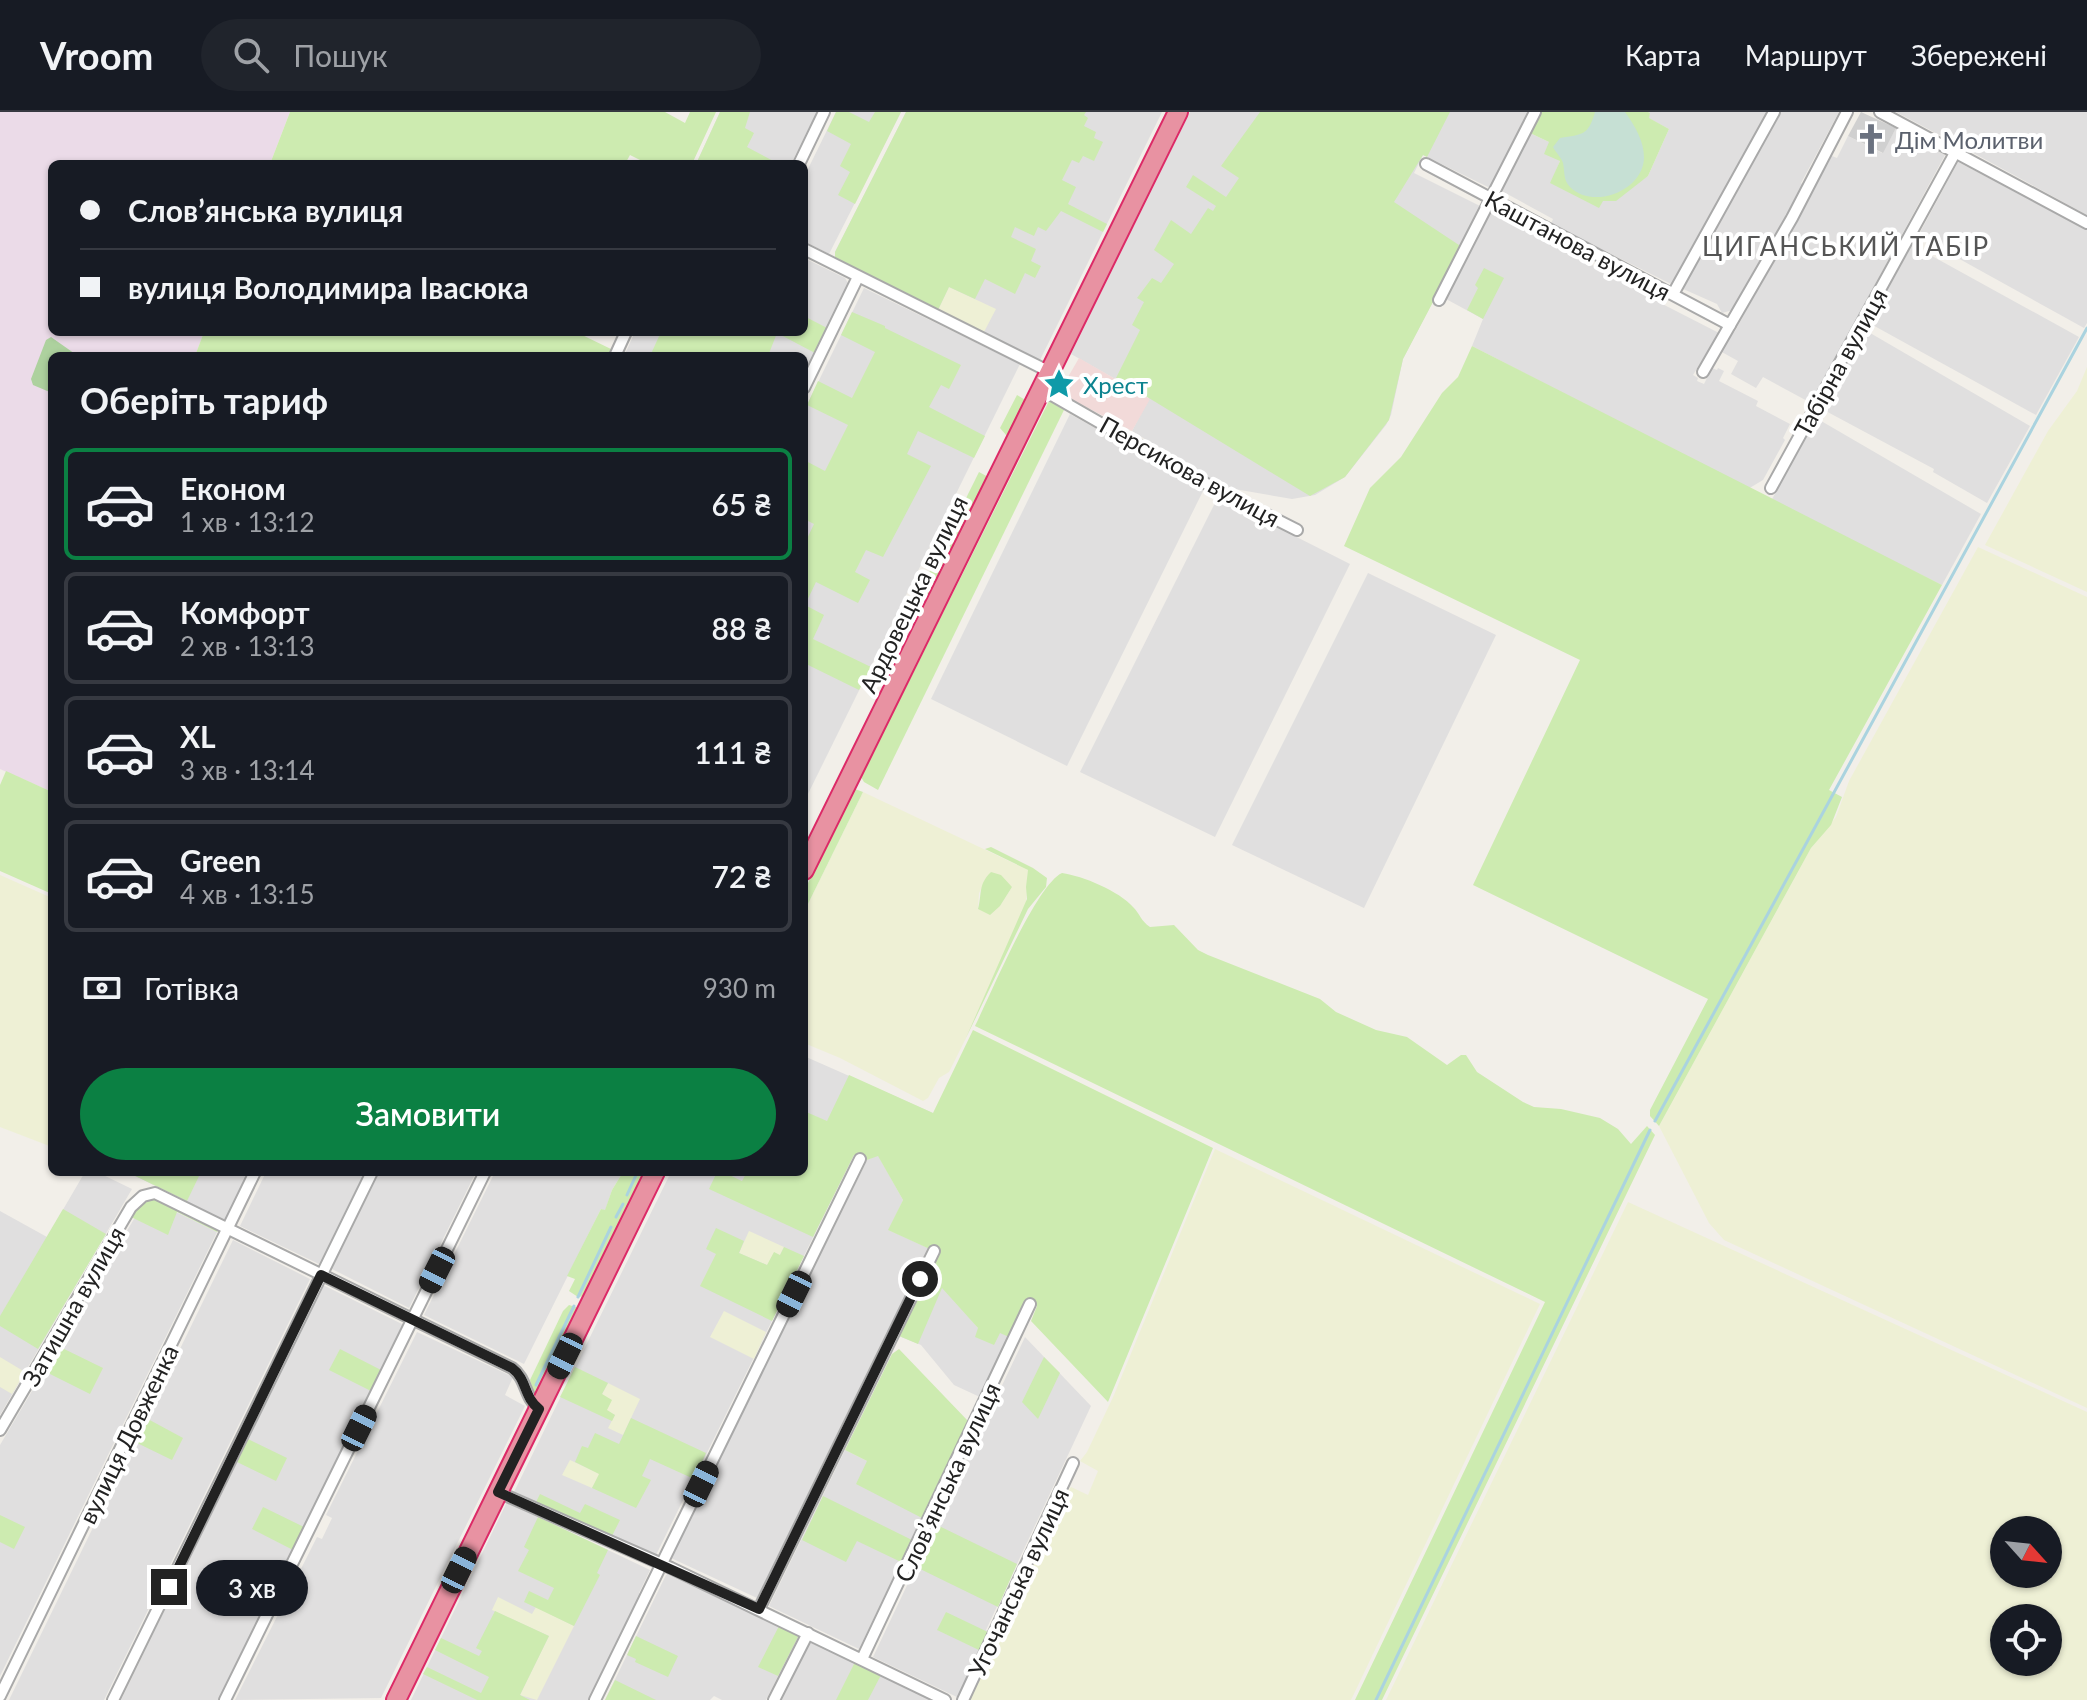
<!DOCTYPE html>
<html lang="uk">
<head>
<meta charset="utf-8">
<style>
  body { margin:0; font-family:Lato,sans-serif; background:#20242c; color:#f1f3f6; height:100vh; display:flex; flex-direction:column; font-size:30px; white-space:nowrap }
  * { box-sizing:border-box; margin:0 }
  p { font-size:26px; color:#9ea1a6 }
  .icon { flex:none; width:44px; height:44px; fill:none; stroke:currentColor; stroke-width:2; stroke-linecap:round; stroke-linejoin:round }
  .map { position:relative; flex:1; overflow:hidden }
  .sheet { position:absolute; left:48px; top:240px; width:760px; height:824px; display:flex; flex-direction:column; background:#171b24; border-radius:12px; box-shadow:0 2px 6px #0004 }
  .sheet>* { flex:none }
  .guide { position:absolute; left:48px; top:48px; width:760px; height:176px; border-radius:12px; box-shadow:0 2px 6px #0004; display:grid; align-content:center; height:176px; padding:0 32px; background:#171b24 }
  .needle { width:52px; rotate:117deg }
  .fabs { position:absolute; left:1990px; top:1404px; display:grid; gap:16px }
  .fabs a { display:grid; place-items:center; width:72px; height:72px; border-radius:50%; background:#171b24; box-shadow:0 2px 6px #0004; font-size:40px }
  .end { position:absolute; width:36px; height:36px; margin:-18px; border:10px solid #222; background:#fff; box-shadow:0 0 0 4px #fff }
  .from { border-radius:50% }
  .bubble { position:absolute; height:56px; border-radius:28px; background:#171b24; box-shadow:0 2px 6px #0004; font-size:26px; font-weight:600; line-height:56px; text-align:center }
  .car { position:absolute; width:24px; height:48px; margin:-24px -12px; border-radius:10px; box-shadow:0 0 6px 2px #0007; background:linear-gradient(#222 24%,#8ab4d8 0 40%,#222 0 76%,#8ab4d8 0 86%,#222 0) }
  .guide b { display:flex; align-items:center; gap:28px; height:76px; font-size:30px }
  .guide b+b { border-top:2px solid #363941 }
  .guide i { width:20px; height:20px; background:#f1f3f6 }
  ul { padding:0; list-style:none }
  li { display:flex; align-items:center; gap:24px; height:112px; margin:0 16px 12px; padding:0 16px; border:4px solid #363941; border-radius:12px }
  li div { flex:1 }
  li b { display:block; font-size:30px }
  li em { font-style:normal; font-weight:600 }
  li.current { border-color:#0b8043 }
  li>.icon { width:72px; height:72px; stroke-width:1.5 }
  h2 { padding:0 32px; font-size:36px; line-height:96px }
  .pay { display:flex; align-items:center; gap:20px; height:88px; padding:0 32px; font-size:30px }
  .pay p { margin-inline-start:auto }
  .button { display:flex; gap:16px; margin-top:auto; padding:16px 32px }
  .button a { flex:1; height:92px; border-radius:48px; background:#0b8043; color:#fff; font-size:32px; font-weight:600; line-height:92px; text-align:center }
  header { display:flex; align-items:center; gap:48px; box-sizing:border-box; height:112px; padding:0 40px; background:#171b24; border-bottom:2px solid #363941 }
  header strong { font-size:38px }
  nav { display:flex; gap:44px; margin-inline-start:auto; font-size:28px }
  .search { width:560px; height:72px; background:#20242c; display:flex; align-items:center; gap:20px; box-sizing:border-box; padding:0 28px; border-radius:44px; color:#9ea1a6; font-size:30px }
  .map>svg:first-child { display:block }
  .residential { fill:#e0dfdf }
  .commercial { fill:#f2dad9 }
  .industrial { fill:#ebdbe8 }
  .religious { fill:#d0d0d0 }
  .farmland { fill:#eef0d5; fill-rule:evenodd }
  .grass { fill:#cdebb0 }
  .forest { fill:#add19e }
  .wetland { fill:#c6e0d4 }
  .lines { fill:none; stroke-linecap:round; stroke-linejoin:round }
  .stream { stroke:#aad3df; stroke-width:3 }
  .street-casing { stroke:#a9a9a9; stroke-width:14 }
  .highway-casing { stroke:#dc2a67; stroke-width:22 }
  .street { stroke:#fff; stroke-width:10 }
  .highway { stroke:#e892a2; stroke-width:18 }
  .route { stroke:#222; stroke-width:10 }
  .labels { text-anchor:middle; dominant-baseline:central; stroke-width:8; stroke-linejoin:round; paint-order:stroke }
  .worship-label { font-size:24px; fill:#5b616d; stroke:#fff; text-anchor:start }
  .street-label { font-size:24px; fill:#222; stroke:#fff }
  .culture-label { font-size:24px; fill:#0d838f; stroke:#fff; text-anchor:start }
  .neighbourhood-label { font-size:26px; letter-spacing:2px; fill:#555; stroke:#fff }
</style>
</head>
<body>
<header>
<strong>Vroom</strong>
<div class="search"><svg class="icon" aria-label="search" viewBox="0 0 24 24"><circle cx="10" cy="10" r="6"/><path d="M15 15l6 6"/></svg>Пошук</div>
<nav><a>Карта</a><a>Маршрут</a><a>Збережені</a></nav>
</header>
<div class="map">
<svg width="2087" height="1588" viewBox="0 0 2087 1588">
  <rect width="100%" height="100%" fill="#f2efe9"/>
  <g class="residential">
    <polygon points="720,0 817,0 791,52 696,52"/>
    <polygon points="836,0 901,0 829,142 804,129 804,65"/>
    <polygon points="906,0 1162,0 1040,248 835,149 835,140"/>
    <polygon points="1190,0 1528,0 1490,76 1423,43 1414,61 1482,95 1403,247 1391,303 1386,313 1345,365 1315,383 1292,387 1223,375 1132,319 1149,286 1071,242"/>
    <polygon points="1648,0 1770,0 1673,173 1551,112 1553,107 1500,78 1530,21 1549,30 1560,49 1551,71 1603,89 1613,88 1648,64 1669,17 1648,6 1650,1"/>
    <polygon points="1778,0 1839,0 1801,71 1803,73 1733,198 1722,201 1717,192 1681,176"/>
    <polygon points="1896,0 2087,0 2087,103 1977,43"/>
    <polygon points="1896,16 1945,43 1811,291 1763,265 1756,276 1731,262 1738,249 1720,239 1728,225 1735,219 1832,44 1837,46 1848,24 1882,41"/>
    <polygon points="1958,50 2087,117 2087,211 2084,216 1918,124"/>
    <polygon points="1490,99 1583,147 1585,144 1592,148 1590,152 1636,176 1635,178 1719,221 1693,263 1698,266 1697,269 1704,272 1712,256 1717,258 1718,256 1724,259 1719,269 1758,289 1756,294 1790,312 1783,326 1785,328 1763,368 1748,377 1472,234 1483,207 1446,187"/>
    <polygon points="1912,133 2079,225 2036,303 1869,211"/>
    <polygon points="804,146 845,166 848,171 804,264 804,244 624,244 635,220 804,220"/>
    <polygon points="864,176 1020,252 804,690 804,299"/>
    <polygon points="1865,218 2030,314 1987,391 1933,360 1934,357 1822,297"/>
    <polygon points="1070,302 1204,377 1067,654 931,587"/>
    <polygon points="1816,306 1981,402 1942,473 1771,389"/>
    <polygon points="1218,385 1350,452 1215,725 1080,660"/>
    <polygon points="1368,461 1496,523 1364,796 1232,733"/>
    <polygon points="804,944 933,1001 862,1026 694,1367 691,1366 683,1382 685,1384 656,1443 514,1380 671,1060 804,1060"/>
    <polygon points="878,1043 903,1088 889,1118 928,1136 896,1202 898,1205 891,1220 887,1219 757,1486 671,1446 867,1048"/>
    <polygon points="85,1060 97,1060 132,1077 0,1303 0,1099 47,1125"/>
    <polygon points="127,1060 248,1060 225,1108"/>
    <polygon points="266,1060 365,1060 319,1152 240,1114"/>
    <polygon points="379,1060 476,1060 409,1196 332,1157"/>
    <polygon points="495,1060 623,1060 612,1078 605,1099 601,1097 524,1252 424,1203"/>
    <polygon points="168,1096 217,1120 0,1564 0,1333 134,1107"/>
    <polygon points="233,1128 310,1167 104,1588 9,1588"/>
    <polygon points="925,1168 946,1177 978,1216 1025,1188 982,1286 954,1273 921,1233 899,1224"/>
    <polygon points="323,1173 404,1213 218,1588 121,1588"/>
    <polygon points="417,1220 513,1265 505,1283 525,1294 381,1586 235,1588 317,1425 322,1427 332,1406 326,1403"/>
    <polygon points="1025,1225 1091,1294 986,1518 990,1521 959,1586 873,1545"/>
    <polygon points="845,1338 933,1382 859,1537 769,1494"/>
    <polygon points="507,1390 650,1458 639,1481 641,1482 588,1588 411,1588"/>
    <polygon points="669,1461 799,1523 766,1588 722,1588 714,1584 710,1588 605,1588 666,1463"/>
    <polygon points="811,1528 933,1588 781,1588"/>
  </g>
  <polygon class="commercial" points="1079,246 1150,287 1132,319 1061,282 1060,279"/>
  <polygon class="industrial" points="0,0 290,0 270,52 52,52 52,220 204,220 195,244 52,244 52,680 0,657"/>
  <polygon class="religious" points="1861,0 1896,16 1883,41 1848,24"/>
  <g class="farmland">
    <polygon points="949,175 996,197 984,220 938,198"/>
    <polygon points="2087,255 2087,480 1985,433 2048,319 2077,279"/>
    <polygon points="1978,435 2087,485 2087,1296 1724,1128 1709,1111 1659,1014 1811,736 1836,705 1849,669"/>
    <path d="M863 680 1028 758 1026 792 965 928 949 960 939 966 928 986 923 989 840 946 804 931V800ZM991 760 1012 775 1000 794 978 797 979 781Z"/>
    <polygon points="0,763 52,786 52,1035 0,1015"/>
    <polygon points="1215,1037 1540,1192 1351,1588 968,1588 1063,1386 1071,1375 1088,1383 1098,1359 1080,1349 1087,1340 1114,1283"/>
    <path d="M1628 1090 2087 1300V1588H1386ZM2004 1418H2048V1462H2004ZM2004 1506H2048V1550H2004Z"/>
    <polygon points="749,1119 784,1135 780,1143 767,1153 739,1141"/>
    <polygon points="724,1199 766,1220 754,1247 710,1225"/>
    <polygon points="0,1245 25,1260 12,1282 0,1275"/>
    <polygon points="608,1271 640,1287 623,1323 608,1316 615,1303 607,1299 602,1282"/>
    <polygon points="570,1348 600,1362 592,1376 562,1363"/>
    <polygon points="498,1485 532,1502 536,1495 574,1514 537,1588 520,1583 549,1524 492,1498"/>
  </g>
  <g class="grass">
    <polygon points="290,0 665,0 685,11 690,0 716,0 692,52 648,52 630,43 625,52 270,52"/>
    <polygon points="720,0 750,0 745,16 754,21 747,35 779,52 696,52"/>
    <polygon points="836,0 849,0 869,10 875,0 901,0 855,92 838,83 850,60 840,54 851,32 827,19"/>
    <polygon points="906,0 1086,0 1084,3 1088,6 1084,14 1096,20 1094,26 1103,30 1094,49 1083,44 1079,51 1072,48 1062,68 1076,75 1068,92 1107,112 1103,120 1061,99 1046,119 1038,115 1034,124 1015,115 1011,125 1036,137 1031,149 1041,154 1035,166 1025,161 1015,182 985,167 975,187 949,175 938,198 835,149 835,140"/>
    <polygon points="1260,0 1450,0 1427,45 1423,43 1394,90 1462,135 1403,247 1389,308 1345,365 1310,384 1116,266 1140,218 1132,213 1144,190 1137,186 1152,166 1161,171 1174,152 1154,138 1171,108 1191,122 1208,96 1213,99 1216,94 1186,75 1193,63 1226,85 1239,66 1221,54"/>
    <polygon points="1541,0 1648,0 1650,1 1649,6 1669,17 1648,64 1616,89 1603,89 1599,96 1550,71 1560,49 1544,42 1549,30 1530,21"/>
    <polygon points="1484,156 1504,166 1483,207 1467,198 1478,176 1475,173"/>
    <polygon points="852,200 885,214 885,216 961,253 949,277 941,273 929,295 985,324 974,346 918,319 907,342 931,354 883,445 866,438 855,460 870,468 858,491 816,470 805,493 824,503 813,527 871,555 859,578 804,551 804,433 814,412 804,407 804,348 825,359 848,313 807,293 818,269 852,286 875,240 841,223"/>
    <polygon points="804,204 827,216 815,241 777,221 768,244 650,244 661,220 669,224 671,220 804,220"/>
    <polygon points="204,220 576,220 613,238 610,244 195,244"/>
    <polygon points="1472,234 1942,473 1829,678 1842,685 1831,713 1811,736 1659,1014 1650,1004 1650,998 1708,887 1473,773 1580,548 1344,434 1370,376 1401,345 1442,281 1458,265"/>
    <polygon points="1017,283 1027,289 1008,324 1006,323 1000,316"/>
    <polygon points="1049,289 1064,298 878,678 864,670 861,665"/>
    <polygon points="979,360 990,366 930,489 921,484 920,479"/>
    <polygon points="6,659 52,680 52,782 0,759 0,673"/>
    <polygon points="855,677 863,680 804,800 804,779"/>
    <polygon points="991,735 1033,756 1047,766 1046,775 1028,797 965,928 1027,787 1026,775 1028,758 985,737"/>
    <path d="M991 760 1001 763 1012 775 1000 794 990 803 978 797C982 783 978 772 991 760Z"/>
    <path d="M1062 761C1083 764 1119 779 1133 795 1140 802 1141 809 1150 815L1174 813 1198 838 1208 843 1320 887 1336 900 1376 918 1407 925 1447 953 1461 943H1466L1477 960 1523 990 1534 995 1561 997 1600 1006 1618 1017 1631 1032 1647 1014 1655 1023 1382 1588H1355L1545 1190 975 914C991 882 1036 773 1062 761Z"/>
    <polygon points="973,918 1213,1036 1108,1290 1031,1209 1037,1194 1026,1189 1009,1225 1000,1221 994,1233 975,1225 978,1216 942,1176 918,1232 899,1224 925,1169 934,1139 888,1118 903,1088 878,1044 867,1048 854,1043 813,1125 709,1077 717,1060 723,1060 742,1069 747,1060 755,1063 757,1060 804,1060 804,999 827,1009 849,963 933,1001"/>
    <polygon points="127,1060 201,1060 187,1089"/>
    <polygon points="623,1060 645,1060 585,1184 578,1185 569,1179 575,1167 567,1164 601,1097 605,1098 612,1078"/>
    <polygon points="156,1085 219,1116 217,1120 177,1100 168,1123 131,1105 141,1091"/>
    <polygon points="63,1097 106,1122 38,1237 0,1214 0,1204"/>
    <polygon points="716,1116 744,1129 739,1141 767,1153 774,1140 780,1143 784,1135 804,1144 772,1209 700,1174 716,1142 706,1137"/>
    <polygon points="569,1193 579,1196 537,1281 534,1281 530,1268 563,1199"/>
    <polygon points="58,1234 103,1256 90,1282 44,1259"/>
    <polygon points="340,1237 381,1258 371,1279 329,1258"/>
    <polygon points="899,1237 968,1309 922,1406 856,1372 867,1349 845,1338 892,1242"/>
    <polygon points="1044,1245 1060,1261 1038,1307 1022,1290"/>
    <polygon points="575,1255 608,1271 602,1282 612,1288 607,1298 615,1303 612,1309 560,1285"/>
    <polygon points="146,1306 183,1326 172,1348 135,1330"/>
    <polygon points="631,1306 706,1341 694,1367 650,1347 642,1364 651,1368 636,1396 592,1376 599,1362 575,1350 582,1334 588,1336 595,1321 619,1332"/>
    <polygon points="248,1327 287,1346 276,1369 237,1350"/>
    <polygon points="540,1382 580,1401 585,1392 620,1408 612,1424 536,1390"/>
    <polygon points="823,1384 912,1428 901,1450 857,1429 846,1450 802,1428"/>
    <polygon points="263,1395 304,1415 293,1438 252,1417"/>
    <polygon points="0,1403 25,1415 14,1437 0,1430"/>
    <polygon points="538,1405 608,1438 597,1461 600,1463 574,1514 524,1490 529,1479 548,1488 554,1476 518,1459 529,1438 524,1435"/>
    <polygon points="935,1412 1017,1452 998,1495 914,1454"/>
    <polygon points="495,1499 549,1524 520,1583 530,1588 477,1588 423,1562 427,1555 481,1581 489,1565 435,1538 441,1526 479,1544 482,1539 476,1536"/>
    <polygon points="946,1500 990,1521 981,1539 937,1518"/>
    <polygon points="779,1514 799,1523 778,1564 758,1555"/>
    <polygon points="636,1524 678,1544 668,1565 635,1550 636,1547 627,1543"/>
    <polygon points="855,1550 881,1563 868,1588 836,1588"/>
    <polygon points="615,1568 656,1588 605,1588"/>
  </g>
  <polygon class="forest" points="51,225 78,244 52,244 52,281 33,273 31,267 46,228"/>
  <path class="wetland" d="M1595 0H1625C1635 14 1644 29 1644 46 1643 79 1593 98 1570 75 1563 68 1565 60 1563 51 1561 45 1556 41 1553 35L1560 26C1583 22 1588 24 1595 0Z"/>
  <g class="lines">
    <g class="stream">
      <polyline points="1655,1009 2087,216"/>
      <polyline points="627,1083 637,1061"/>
      <polyline points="616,1105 623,1092"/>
      <polyline points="578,1185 611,1115"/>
      <polyline points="536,1273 574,1194"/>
      <polyline points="1376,1588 1650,1018"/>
    </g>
    <defs>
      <g id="street">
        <polyline points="1880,0 2087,111"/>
        <polyline points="799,52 824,0"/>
        <polyline points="1426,52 1730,213 1792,106 1847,0"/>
        <polyline points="804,137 1050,260"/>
        <polyline points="1673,182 1774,0"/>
        <polyline points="1439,188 1535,0"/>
        <polyline points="615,244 626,220"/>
        <polyline points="1703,260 1730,213"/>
        <polyline points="804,276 858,165"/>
        <polyline points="1041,277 1212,375 1297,418"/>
        <polyline points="1771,376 1955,41"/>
        <path d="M0 1318 131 1095 143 1084 155 1081 512 1256C527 1267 524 1285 539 1297"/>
        <polyline points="498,1380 671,1456 945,1588"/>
        <polyline points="759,1497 934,1139"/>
        <polyline points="862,1547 1030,1192"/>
        <polyline points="0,1584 255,1060"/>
        <polyline points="113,1588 372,1060"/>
        <polyline points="225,1588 485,1060"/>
        <polyline points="595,1588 860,1047"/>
        <polyline points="774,1588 808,1521"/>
        <polyline points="963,1588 1073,1351"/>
      </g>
      <g id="highway">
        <polyline points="804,758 1178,0"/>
        <polyline points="396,1588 655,1060"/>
      </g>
    </defs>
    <use href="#street" class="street-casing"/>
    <use href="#highway" class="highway-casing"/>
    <use href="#street" class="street"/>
    <use href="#highway" class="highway"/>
  </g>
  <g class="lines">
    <path class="route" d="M169 1475 321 1163 512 1256C527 1267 524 1286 539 1297L498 1380 759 1497 920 1167"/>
  </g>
  <defs>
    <symbol id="church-bare" viewBox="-9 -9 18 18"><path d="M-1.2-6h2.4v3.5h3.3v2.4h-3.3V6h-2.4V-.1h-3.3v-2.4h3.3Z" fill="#6b7280" stroke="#fff" stroke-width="2.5" paint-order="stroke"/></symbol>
    <symbol id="sight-bare" viewBox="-9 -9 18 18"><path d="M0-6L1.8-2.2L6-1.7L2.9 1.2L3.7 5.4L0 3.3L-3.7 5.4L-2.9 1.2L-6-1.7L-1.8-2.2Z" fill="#0f9aa8" stroke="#fff" stroke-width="2.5" paint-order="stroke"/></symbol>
  </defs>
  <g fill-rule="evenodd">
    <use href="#church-bare" x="1849" y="5" width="44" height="44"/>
    <use href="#sight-bare" x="1037" y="250" width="44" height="44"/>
  </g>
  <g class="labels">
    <g class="worship-label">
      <text x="1895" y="27">Дім Молитви</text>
    </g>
    <g class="street-label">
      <text transform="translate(1578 133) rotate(28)">Каштанова вулиця</text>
      <text transform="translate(1840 250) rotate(-61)">Табірна вулиця</text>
      <text transform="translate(1190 359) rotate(29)">Персикова вулиця</text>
      <text transform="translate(913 482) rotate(-64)">Ардовецька вулиця</text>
      <text transform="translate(73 1194) rotate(-60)">Затишна вулиця</text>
      <text transform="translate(128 1322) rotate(-64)">вулиця Довженка</text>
      <text transform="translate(947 1370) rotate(-65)">Словʼянська вулиця</text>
      <text transform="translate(1018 1470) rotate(-65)">Угочанська вулиця</text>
    </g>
    <g class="culture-label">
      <text x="1083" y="272">Хрест</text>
    </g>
    <g class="neighbourhood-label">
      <text x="1846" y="134">ЦИГАНСЬКИЙ ТАБІР</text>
    </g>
  </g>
</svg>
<div class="fabs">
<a><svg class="needle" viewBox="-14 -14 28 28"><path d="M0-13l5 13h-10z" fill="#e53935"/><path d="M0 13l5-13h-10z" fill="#9ea1a6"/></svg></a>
<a><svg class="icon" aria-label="locate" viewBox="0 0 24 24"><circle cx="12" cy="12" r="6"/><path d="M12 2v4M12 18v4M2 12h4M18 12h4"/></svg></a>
</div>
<i class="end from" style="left:920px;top:1167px"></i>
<i class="end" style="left:169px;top:1475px"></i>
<div class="bubble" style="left:196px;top:1448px;width:112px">3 хв</div>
<i class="car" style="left:437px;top:1158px;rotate:207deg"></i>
<i class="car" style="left:794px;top:1182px;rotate:206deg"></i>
<i class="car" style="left:565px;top:1244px;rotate:206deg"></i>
<i class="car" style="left:359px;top:1316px;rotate:26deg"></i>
<i class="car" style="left:701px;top:1372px;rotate:26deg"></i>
<i class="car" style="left:459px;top:1458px;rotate:26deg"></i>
<div class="guide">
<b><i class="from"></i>Словʼянська вулиця</b>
<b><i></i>вулиця Володимира Івасюка</b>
</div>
<section class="sheet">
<h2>Оберіть тариф</h2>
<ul>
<li class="current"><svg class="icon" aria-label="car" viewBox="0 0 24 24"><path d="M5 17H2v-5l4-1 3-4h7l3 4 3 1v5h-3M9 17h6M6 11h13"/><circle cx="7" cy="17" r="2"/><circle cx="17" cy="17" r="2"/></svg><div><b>Економ</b><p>1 хв · 13:12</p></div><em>65 ₴</em></li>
<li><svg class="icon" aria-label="car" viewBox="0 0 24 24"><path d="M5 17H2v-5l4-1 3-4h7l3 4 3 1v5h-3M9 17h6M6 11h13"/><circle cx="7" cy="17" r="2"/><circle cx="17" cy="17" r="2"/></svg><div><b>Комфорт</b><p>2 хв · 13:13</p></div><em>88 ₴</em></li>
<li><svg class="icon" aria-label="car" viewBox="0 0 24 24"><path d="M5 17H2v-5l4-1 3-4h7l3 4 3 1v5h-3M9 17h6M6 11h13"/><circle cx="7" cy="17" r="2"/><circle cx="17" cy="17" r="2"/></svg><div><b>XL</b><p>3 хв · 13:14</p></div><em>111 ₴</em></li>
<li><svg class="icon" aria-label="car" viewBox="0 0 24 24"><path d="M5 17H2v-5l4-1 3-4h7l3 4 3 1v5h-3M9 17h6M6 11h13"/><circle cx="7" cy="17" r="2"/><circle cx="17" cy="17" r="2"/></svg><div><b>Green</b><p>4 хв · 13:15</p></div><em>72 ₴</em></li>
</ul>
<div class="pay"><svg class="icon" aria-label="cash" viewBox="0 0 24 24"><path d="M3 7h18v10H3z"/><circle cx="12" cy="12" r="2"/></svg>Готівка<p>930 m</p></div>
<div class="button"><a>Замовити</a></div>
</section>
</div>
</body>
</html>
